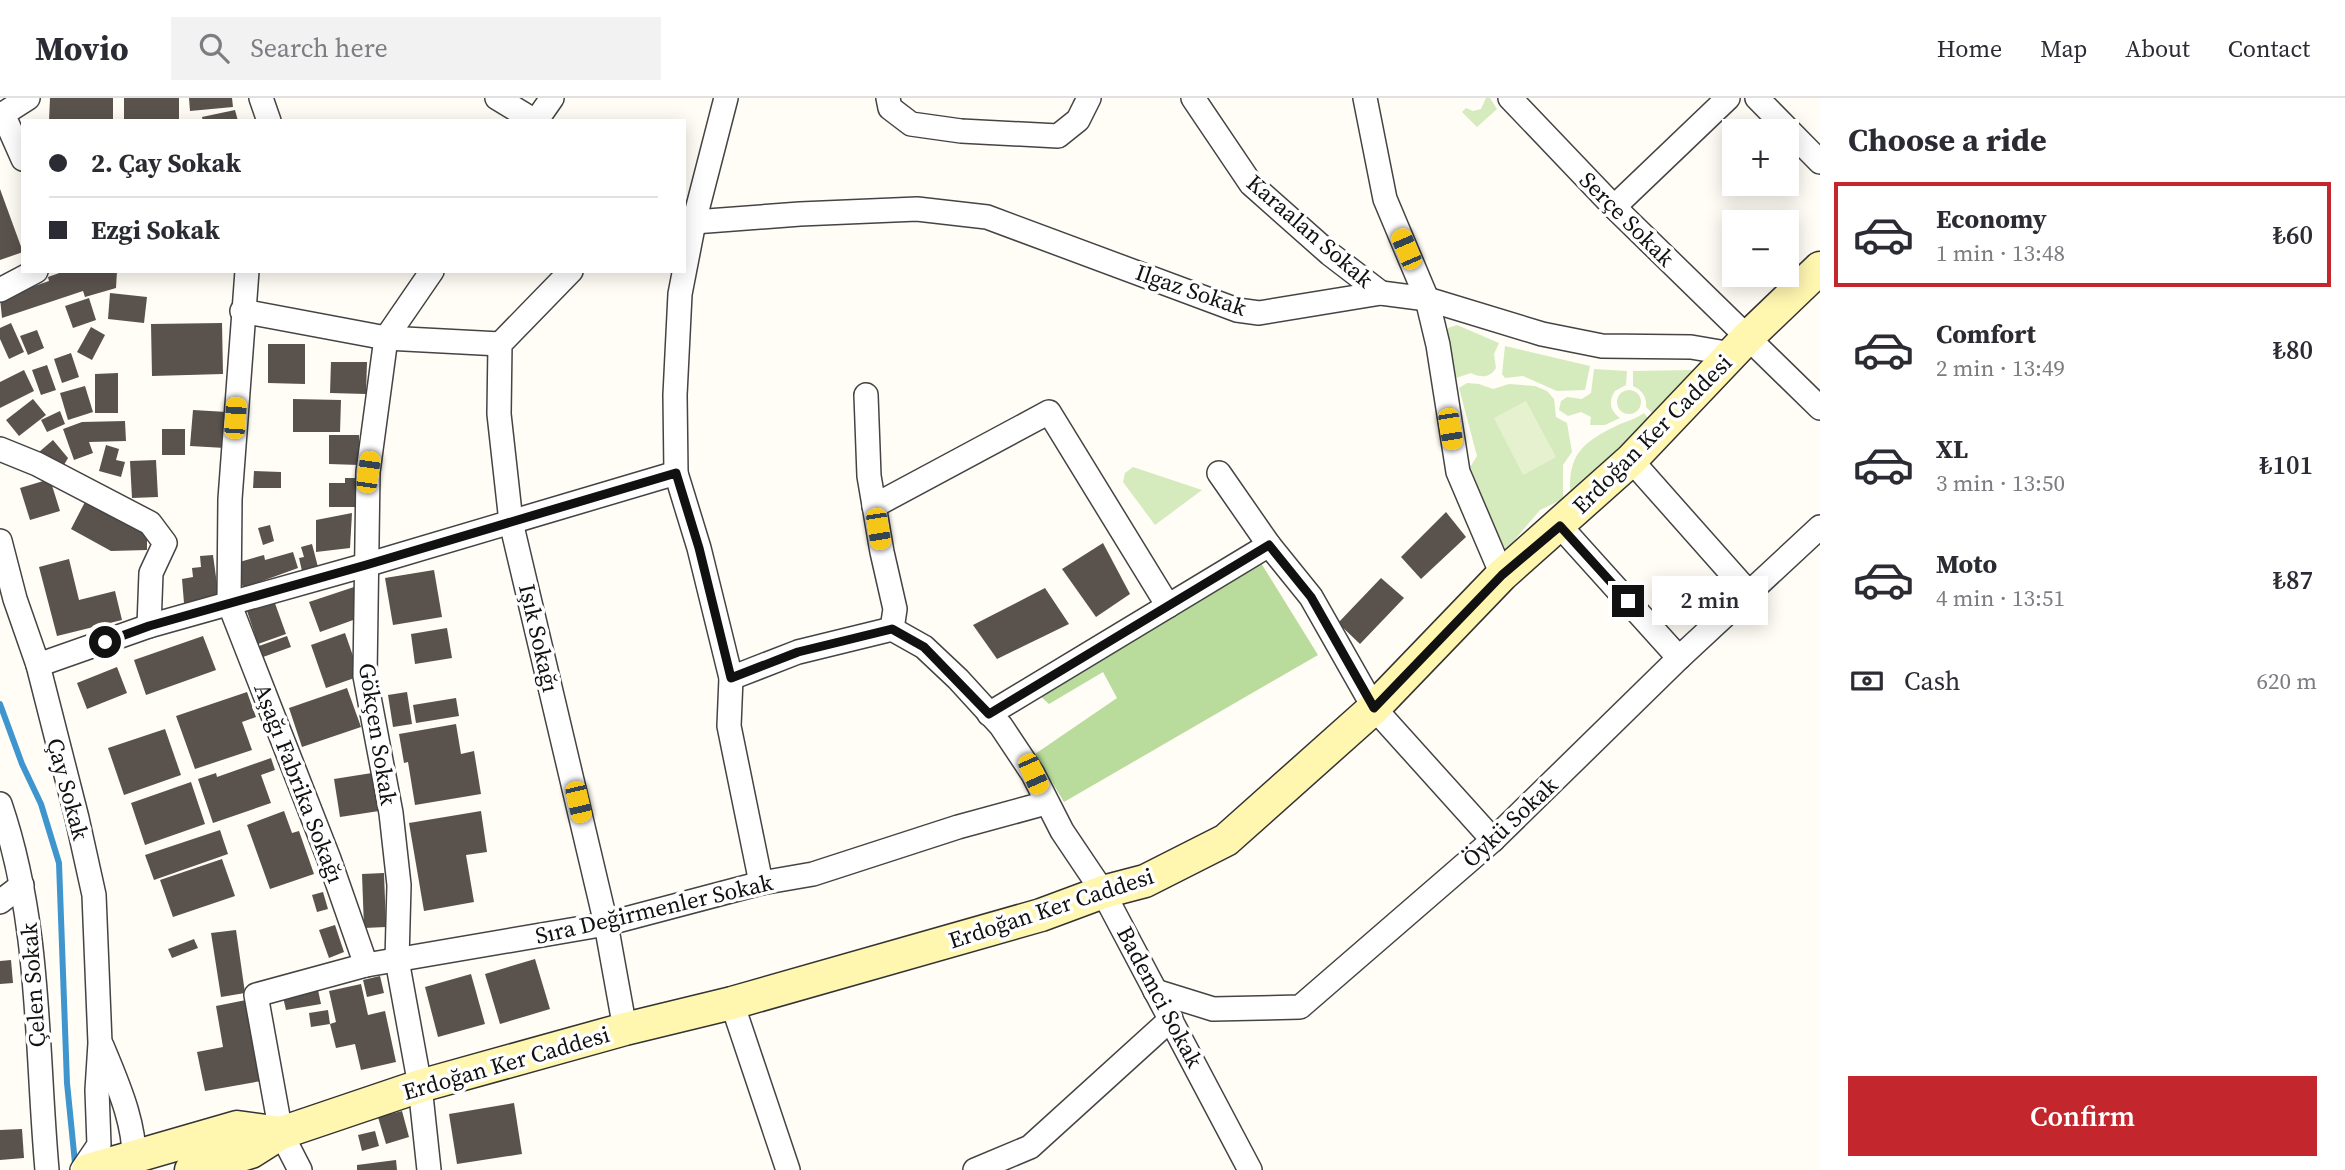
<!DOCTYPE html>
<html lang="en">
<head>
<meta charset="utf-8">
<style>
  body { margin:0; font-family:"Source Serif 4",serif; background:#f2f2f3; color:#2b2b33; height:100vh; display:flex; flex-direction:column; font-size:26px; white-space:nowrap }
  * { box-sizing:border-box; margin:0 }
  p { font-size:23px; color:#7c7c81 }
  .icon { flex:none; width:38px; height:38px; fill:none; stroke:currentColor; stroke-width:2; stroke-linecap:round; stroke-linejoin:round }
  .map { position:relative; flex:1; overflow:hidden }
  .sheet { display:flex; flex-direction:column; background:#fff; width:525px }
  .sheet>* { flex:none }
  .banner { position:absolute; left:21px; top:21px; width:665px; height:154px; border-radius:0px; box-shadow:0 4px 18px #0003; display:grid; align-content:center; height:154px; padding:0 28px; background:#fff }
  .fabs { position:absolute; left:1722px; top:21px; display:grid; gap:14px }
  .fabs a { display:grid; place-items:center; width:77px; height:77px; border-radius:0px; background:#fff; box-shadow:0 4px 18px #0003; font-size:35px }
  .end { position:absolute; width:32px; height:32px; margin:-16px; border:9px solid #111; background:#fff; box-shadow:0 0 0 4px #fff }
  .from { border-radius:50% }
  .bubble { position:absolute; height:49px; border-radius:0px; background:#fff; box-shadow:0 4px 18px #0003; font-size:23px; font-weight:600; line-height:49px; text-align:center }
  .car { position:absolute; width:21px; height:42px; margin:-21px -10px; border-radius:9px; box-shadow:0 0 5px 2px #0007; background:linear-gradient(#f5c518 24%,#345 0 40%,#f5c518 0 76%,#345 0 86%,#f5c518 0) }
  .banner b { display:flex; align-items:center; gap:24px; height:66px; font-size:26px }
  .banner b+b { border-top:2px solid #e1e1e2 }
  .banner i { width:18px; height:18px; background:#2b2b33 }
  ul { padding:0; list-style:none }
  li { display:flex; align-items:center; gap:21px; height:105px; margin:0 14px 10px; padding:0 14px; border:4px solid transparent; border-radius:0px }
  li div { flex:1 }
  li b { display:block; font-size:26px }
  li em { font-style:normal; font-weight:600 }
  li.current { border-color:#c4262e }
  li>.icon { width:63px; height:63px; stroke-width:1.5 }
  h2 { padding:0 28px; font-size:32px; line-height:84px }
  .pay { display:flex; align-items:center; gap:18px; height:77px; padding:0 28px; font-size:26px }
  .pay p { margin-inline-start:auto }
  .cta { display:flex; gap:14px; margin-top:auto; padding:14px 28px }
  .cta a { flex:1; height:80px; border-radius:0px; background:#c4262e; color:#fff; font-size:28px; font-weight:600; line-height:80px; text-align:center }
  header { display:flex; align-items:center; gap:42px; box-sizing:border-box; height:98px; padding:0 35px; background:#fff; border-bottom:2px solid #e1e1e2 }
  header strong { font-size:33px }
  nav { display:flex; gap:38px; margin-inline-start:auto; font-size:24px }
  .search { width:490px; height:63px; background:#f2f2f3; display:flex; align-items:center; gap:18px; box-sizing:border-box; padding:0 24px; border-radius:0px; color:#7c7c81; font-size:26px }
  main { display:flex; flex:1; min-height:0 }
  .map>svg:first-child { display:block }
  .green { fill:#d5ebbd }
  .forest { fill:#b9dc9c }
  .pitch { fill:#e6f2cf }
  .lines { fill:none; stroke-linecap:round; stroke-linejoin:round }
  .stream { stroke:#3f96cf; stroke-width:6 }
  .building { fill:#5a524d }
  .minor-casing { stroke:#444; stroke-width:26 }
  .secondary-casing { stroke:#333; stroke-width:35 }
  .minor { stroke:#fff; stroke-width:23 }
  .secondary { stroke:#fff6b0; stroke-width:32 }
  .route { stroke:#111; stroke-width:9 }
  .labels { text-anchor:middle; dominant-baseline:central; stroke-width:7; stroke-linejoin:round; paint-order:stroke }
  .street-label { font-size:23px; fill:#111; stroke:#fff }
</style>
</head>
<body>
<header>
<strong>Movio</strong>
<div class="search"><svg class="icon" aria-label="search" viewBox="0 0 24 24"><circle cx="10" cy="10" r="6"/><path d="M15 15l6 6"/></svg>Search here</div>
<nav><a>Home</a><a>Map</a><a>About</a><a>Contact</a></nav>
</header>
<main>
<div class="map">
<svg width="1820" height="1072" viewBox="0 0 1820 1072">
  <rect width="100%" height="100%" fill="#fffdf5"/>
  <g class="green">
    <polygon points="1486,0 1490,0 1497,11 1477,29 1462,14 1466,10 1473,13 1481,11"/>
    <path d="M1457 227 1499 245 1494 256 1496 270C1490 280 1481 280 1471 275L1456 280 1447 242 1448 230Z"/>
    <polygon points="1505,248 1590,268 1585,292 1557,293 1523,278 1505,280 1502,276"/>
    <path d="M1594 271 1627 273 1626 287 1615 293C1608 303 1610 313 1620 320L1605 327H1590L1591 319 1581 314 1568 318 1559 312 1561 303 1567 299 1582 301 1591 295Z"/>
    <path d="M1693 272 1699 278 1656 319 1646 309C1647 299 1642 292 1633 288V273Z"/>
    <polygon points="1467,285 1479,286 1493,291 1509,286 1535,288 1547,293 1554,301 1556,319 1567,325 1572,354 1563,367 1563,401 1540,412 1506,452 1467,374 1477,358 1459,290"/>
    <circle cx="1629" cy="304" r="12"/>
    <path d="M1644 315 1651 324 1571 400C1566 358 1582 344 1618 327 1627 323 1636 321 1644 315Z"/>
    <polygon points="1133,369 1202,392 1155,427 1123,384 1125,375"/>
  </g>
  <polygon class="forest" points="1261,465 1318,557 1064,704 1035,656 1117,600 1103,574 1049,606 1038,596"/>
  <polygon class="pitch" points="1526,303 1556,359 1523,377 1494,320"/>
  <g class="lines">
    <polyline class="stream" points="0,606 22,666 41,706 59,765 67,985 75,1065"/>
  </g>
  <g class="building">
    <polygon points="50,0 113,0 113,23 49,23"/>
    <rect x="124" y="0" width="55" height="23"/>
    <polygon points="189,0 232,0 233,9 190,13"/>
    <polygon points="235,12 238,23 203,23 202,19"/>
    <polygon points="0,91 23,154 0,162"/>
    <polygon points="65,173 117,173 116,190 85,199 83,193 2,220 0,200 49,183 48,179"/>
    <polygon points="110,195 147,199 144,225 108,221"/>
    <polygon points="89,200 96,222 73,230 65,208"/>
    <polygon points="11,225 24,254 9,261 0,241 0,230"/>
    <polygon points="222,225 223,276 152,278 151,226"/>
    <polygon points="91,229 105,237 92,262 77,254"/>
    <polygon points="37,232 44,250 28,257 20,238"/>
    <polygon points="268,246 305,246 305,286 268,285"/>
    <polygon points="71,255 79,279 62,285 54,261"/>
    <polygon points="331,264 367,264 366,296 330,295"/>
    <polygon points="47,267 56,292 41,297 32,272"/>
    <polygon points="24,272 34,293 0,310 0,284"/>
    <polygon points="118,275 118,315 95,315 95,276"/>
    <polygon points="85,288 93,314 68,322 60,295"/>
    <polygon points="33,301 46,317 19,338 6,322"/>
    <polygon points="293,301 341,302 340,334 293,334"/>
    <polygon points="193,312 227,314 225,350 190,348"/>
    <polygon points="60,313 65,326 47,334 41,322"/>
    <polygon points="125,323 126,343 89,344 93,355 74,362 63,331 82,324"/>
    <rect x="162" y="331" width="23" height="26"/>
    <polygon points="329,337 359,337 359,367 329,366"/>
    <polygon points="53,342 68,360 61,372 39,354"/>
    <polygon points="106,347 119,351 116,362 125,364 121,379 99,373"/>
    <polygon points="156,362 158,399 132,400 130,363"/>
    <polygon points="254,373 281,374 281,390 253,390"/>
    <polygon points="345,380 360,380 360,409 329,409 329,385 345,385"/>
    <polygon points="50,381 60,413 30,422 20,390"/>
    <polygon points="86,402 147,434 147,452 111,453 71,431"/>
    <polygon points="1446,414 1466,439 1421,481 1401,459"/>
    <polygon points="352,415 350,450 316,454 316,422"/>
    <polygon points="270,427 274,443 263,447 258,430"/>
    <polygon points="1103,445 1130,496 1096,519 1062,471"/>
    <polygon points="312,446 318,469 302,473 299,460 304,459 301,449"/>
    <polygon points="293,454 298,470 243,490 236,465 264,457 265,462"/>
    <polygon points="213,457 219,501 184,505 182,481 193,479 192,470 201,469 200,458"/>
    <polygon points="69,461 79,502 115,493 122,522 57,538 39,469"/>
    <polygon points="434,472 442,519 393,527 385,480"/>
    <polygon points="1381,480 1404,500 1360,546 1338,525"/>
    <polygon points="354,489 356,521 320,534 309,504"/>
    <polygon points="1045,490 1069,526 997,561 973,527"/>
    <polygon points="272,497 286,536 258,546 245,507"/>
    <polygon points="447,530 452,560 415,566 411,536"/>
    <polygon points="345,535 360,578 326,590 311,547"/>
    <polygon points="203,538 216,572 146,597 134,562"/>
    <polygon points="287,538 291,549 263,559 259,548"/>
    <polygon points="117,569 127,595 87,611 77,585"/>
    <polygon points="347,590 361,629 302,649 289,610"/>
    <polygon points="247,594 256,619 242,624 252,652 195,671 176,618"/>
    <polygon points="407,594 412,626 393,629 388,597"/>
    <polygon points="456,600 459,618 416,625 413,607"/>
    <polygon points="456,626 461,656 474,653 481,696 415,707 408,664 404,665 399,636"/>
    <polygon points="165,631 181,677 124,697 108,650"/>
    <polygon points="271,660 275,672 261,677 271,705 213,725 198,681 216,675 217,679"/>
    <polygon points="372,675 379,713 340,719 334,681"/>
    <polygon points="191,684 205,726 145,747 131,705"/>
    <polygon points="284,713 292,735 299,733 314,776 270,791 247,727"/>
    <polygon points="481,713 487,754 466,757 474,804 424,813 409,725"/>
    <polygon points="220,732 228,756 154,782 145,757"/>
    <polygon points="222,761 235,798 173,819 160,782"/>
    <polygon points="384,775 386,829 364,830 362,776"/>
    <polygon points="323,794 328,811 317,814 312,797"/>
    <polygon points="335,827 344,854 329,860 319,832"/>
    <polygon points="236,832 245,895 221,899 211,835"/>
    <polygon points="194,841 198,850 172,860 168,851"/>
    <polygon points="535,861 550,911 500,926 485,876"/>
    <polygon points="11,862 13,885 0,886 0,863"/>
    <polygon points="471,876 485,926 438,939 425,889"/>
    <polygon points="380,878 384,895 367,899 363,882"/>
    <polygon points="361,886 368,917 385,913 396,964 361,972 355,946 336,950 330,926 311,929 309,915 328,912 330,926 336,924 329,893"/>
    <polygon points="318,892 321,906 286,912 283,899"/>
    <polygon points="246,902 261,983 205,993 197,954 223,949 216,908"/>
    <polygon points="514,1005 522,1056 457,1066 449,1016"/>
    <polygon points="402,1013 409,1039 386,1046 378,1019"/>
    <polygon points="22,1031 24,1060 0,1062 0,1032"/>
    <polygon points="375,1033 379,1048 362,1053 358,1037"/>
    <polygon points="396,1062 397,1072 357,1072 357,1067"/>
  </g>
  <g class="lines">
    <defs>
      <g id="minor">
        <polyline points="261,0 269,23"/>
        <polyline points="497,0 535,23"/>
        <polyline points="726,0 694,124 680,196 675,297 676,375 699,450 731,580 729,628 761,785"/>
        <polyline points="888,0 890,10 911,26 961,33 1058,38 1078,22 1089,0"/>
        <polyline points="1193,0 1251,86 1330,156 1381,195"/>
        <polyline points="1365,0 1385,101 1427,201 1438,247 1458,374 1502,477"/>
        <polyline points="1510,0 1614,109 1820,310"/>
        <polyline points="1757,0 1820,64"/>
        <polyline points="536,23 552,0"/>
        <polyline points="23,61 3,16 28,0"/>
        <polyline points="1614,109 1728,0"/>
        <polyline points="694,124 800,116 917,111 987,119 1237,212 1259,215 1381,195 1427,201 1542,236 1602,248 1691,249 1732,256"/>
        <polyline points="247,173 230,401 229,505 329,761 366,867"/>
        <polyline points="571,173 500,246 499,316 511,424 606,826 625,931"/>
        <polyline points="0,192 36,173"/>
        <polyline points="242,213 386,240 500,246"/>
        <polyline points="866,297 869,378 882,454 895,511 892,531 924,549 958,581 1001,628 1033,676 1062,733 1103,794 1250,1072"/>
        <polyline points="0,351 37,366 150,425 165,445 151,475 149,528"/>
        <polyline points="1631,362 1749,495"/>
        <polyline points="1219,375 1269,447 1311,499 1374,610 1493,742"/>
        <polyline points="874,408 1049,314 1168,508"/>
        <polyline points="1560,428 1679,560"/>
        <polyline points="0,443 15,501 38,567 77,720 94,797 100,945 97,992 99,1047 82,1072"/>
        <polyline points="38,567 149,528 366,467 676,375"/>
        <polyline points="731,580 798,554 892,531"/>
        <polyline points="989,616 1269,447"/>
        <path d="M0 706C41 826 36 948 47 1072"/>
        <polyline points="0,804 22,787"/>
        <polyline points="1155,893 1213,911 1300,909 1493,742 1679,560 1820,429"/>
        <polyline points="732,905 788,1072"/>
        <path d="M102 948C117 984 139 1033 133 1072"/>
        <polyline points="300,1072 281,1035 256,897 366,867 606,826 761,785 813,776 958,729 1046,705"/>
        <polyline points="429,1072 420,988 397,862 399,787 391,715 365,578 368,374 386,240 432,173"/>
        <polyline points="975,1072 1030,1049 1171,921"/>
      </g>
      <g id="secondary">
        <polyline points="88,1072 237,1029 281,1035"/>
        <polyline points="191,1072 251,1054 281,1035 420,988 625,931 732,905 1041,817 1103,794 1145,783 1226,742 1374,610 1502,477 1631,362 1747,240 1820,170"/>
      </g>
    </defs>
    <use href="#minor" class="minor-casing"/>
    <use href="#secondary" class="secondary-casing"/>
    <use href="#minor" class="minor"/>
    <use href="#secondary" class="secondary"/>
  </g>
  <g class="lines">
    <polyline class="route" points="105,544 149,528 366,467 676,375 699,450 731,580 798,554 892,531 924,549 989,616 1269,447 1311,499 1374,610 1502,477 1560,428 1628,503"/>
  </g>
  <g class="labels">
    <g class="street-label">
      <text transform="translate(1627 121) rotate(45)">Serçe Sokak</text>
      <text transform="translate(1310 133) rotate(41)">Karaalan Sokak</text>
      <text transform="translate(1191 192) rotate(19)">Ilgaz Sokak</text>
      <text transform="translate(1652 336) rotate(-45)">Erdoğan Ker Caddesi</text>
      <text transform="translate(539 540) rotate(77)">Işık Sokağı</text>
      <text transform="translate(378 636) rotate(81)">Gökçen Sokak</text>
      <text transform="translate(299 685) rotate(69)">Aşağı Fabrika Sokağı</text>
      <text transform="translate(68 691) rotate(75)">Çay Sokak</text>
      <text transform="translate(1510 724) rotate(-43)">Öykü Sokak</text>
      <text transform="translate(1051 810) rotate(-18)">Erdoğan Ker Caddesi</text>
      <text transform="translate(654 811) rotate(-13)">Sıra Değirmenler Sokak</text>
      <text transform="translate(33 887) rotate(-94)">Çelen Sokak</text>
      <text transform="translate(1160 899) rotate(62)">Bademci Sokak</text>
      <text transform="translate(506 965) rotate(-16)">Erdoğan Ker Caddesi</text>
    </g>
  </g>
</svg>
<div class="fabs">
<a>+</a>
<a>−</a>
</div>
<i class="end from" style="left:105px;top:544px"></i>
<i class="end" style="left:1628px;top:503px"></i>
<div class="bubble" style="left:1652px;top:478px;width:116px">2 min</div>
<i class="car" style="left:1406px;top:151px;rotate:337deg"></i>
<i class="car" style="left:235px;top:320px;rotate:4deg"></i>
<i class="car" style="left:1450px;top:331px;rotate:171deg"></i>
<i class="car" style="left:368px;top:374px;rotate:8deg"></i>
<i class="car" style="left:878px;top:431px;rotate:171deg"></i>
<i class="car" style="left:1033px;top:676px;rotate:156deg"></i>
<i class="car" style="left:578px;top:704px;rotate:167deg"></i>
<div class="banner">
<b><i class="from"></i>2. Çay Sokak</b>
<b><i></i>Ezgi Sokak</b>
</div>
</div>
<section class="sheet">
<h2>Choose a ride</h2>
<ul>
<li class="current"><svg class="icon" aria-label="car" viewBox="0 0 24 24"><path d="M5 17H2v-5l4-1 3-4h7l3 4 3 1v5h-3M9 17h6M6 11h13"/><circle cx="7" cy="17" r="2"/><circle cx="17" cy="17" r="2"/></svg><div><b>Economy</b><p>1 min · 13:48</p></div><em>₺60</em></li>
<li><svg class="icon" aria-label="car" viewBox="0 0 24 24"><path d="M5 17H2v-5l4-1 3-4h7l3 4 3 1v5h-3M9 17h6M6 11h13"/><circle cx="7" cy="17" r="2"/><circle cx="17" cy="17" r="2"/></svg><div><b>Comfort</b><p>2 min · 13:49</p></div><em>₺80</em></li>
<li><svg class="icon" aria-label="car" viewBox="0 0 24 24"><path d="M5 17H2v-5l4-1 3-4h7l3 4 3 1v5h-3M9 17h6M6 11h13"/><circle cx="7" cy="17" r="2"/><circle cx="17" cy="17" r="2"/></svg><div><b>XL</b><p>3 min · 13:50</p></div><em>₺101</em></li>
<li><svg class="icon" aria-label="car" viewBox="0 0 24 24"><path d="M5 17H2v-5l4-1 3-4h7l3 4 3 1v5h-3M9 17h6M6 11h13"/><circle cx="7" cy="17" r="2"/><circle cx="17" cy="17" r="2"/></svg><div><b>Moto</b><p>4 min · 13:51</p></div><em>₺87</em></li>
</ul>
<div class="pay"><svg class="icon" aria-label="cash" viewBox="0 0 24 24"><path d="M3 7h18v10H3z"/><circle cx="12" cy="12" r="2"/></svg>Cash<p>620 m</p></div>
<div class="cta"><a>Confirm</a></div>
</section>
</main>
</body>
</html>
